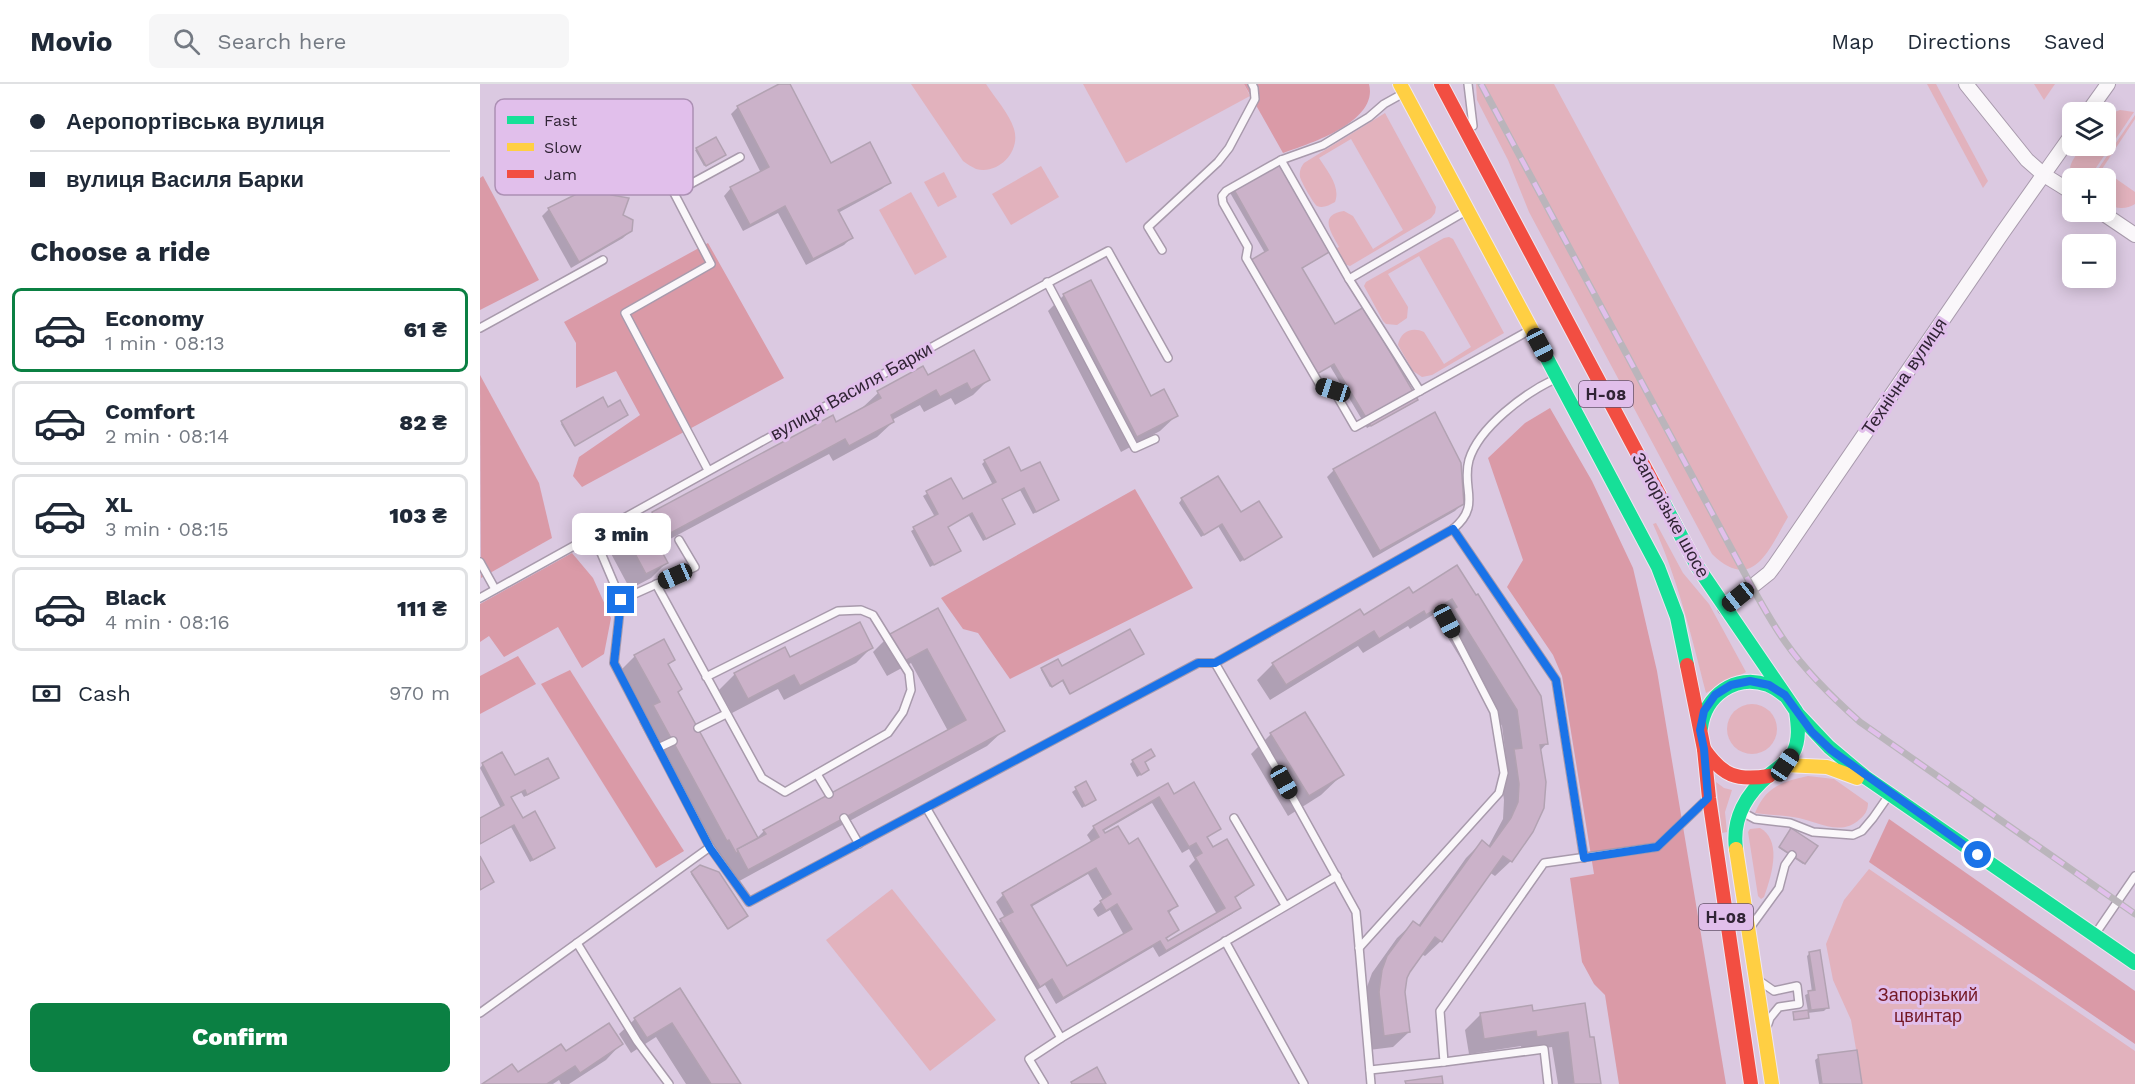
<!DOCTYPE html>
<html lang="en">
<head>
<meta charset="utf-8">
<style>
  body { margin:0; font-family:"Work Sans",sans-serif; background:#f6f6f7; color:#1f2937; height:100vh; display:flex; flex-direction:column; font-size:22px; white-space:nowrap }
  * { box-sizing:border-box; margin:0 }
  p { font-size:20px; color:#747a83 }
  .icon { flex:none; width:33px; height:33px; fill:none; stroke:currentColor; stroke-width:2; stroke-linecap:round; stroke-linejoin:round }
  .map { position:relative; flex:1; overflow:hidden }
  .panel { display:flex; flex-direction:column; background:#fff; width:480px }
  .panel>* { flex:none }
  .top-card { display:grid; align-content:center; height:132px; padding:0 30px; background:#fff }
  .buttons { position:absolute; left:1582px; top:18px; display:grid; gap:12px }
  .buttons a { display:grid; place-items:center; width:54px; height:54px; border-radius:9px; background:#fff; box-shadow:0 3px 15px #0003; font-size:30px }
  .end { position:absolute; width:27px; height:27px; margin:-14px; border:8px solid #1a73e8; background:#fff; box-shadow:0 0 0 3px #fff }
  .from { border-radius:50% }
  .bubble { position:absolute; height:42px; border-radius:9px; background:#fff; box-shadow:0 3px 15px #0003; font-size:20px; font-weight:800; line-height:42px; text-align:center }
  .car { position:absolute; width:18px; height:36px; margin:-18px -9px; border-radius:8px; box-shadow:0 0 4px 2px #0007; background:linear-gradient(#222 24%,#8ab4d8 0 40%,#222 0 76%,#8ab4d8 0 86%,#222 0) }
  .top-card b { display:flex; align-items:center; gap:21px; height:57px; font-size:22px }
  .top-card b+b { border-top:2px solid #e0e1e3 }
  .top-card i { width:15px; height:15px; background:#1f2937 }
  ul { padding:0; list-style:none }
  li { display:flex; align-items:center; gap:18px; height:84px; margin:0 12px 9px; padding:0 18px; border:3px solid #e0e1e3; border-radius:9px }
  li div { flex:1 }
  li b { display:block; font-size:22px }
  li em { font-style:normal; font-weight:800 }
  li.current { border-color:#0b8043 }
  li>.icon { width:54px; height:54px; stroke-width:1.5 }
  h2 { padding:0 30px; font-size:27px; line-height:72px }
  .pay { display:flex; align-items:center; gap:15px; height:66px; padding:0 30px; font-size:22px }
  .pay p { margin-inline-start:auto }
  .cta { display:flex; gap:12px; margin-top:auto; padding:12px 30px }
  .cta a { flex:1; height:69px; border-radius:9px; background:#0b8043; color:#fff; font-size:24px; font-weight:800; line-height:69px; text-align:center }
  header { display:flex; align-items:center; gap:36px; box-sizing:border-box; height:84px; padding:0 30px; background:#fff; border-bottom:2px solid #e0e1e3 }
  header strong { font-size:28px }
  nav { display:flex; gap:33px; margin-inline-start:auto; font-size:21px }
  .search { width:420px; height:54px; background:#f6f6f7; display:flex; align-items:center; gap:15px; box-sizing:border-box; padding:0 21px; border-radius:9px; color:#747a83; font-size:22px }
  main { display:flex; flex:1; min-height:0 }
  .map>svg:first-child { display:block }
  .green { fill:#e2b2bd }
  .forest { fill:#da9aa7 }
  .shadow { fill:#0003; fill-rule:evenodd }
  .building { fill:#cbb2c9; stroke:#b2a2b2; stroke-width:1.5; fill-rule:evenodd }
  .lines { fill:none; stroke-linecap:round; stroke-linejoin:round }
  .lane-casing { stroke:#a89aac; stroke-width:10 }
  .street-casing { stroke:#a89aac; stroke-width:16 }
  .fast-casing { stroke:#efe7f2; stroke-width:16 }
  .slow-casing { stroke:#efe7f2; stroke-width:16 }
  .jam-casing { stroke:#efe7f2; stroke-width:16 }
  .lane { stroke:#faf7fa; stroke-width:7 }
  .street { stroke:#faf7fa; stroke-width:14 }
  .fast { stroke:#16e098; stroke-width:14 }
  .slow { stroke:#ffcf43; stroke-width:14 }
  .jam { stroke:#f24e42; stroke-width:14 }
  .rail-casing { stroke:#bab5bb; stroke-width:7 }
  .rail { stroke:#e1bfeb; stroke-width:4.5; stroke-dasharray:14; stroke-linecap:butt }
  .route { stroke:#1a73e8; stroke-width:8 }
  .labels { text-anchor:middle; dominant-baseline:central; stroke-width:6; stroke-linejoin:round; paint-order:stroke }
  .shield { fill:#e1bfeb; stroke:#66526c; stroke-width:1.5 }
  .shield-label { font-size:16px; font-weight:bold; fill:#312435 }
  .street-label { font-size:18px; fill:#312435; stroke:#e1bfeb }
  .park-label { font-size:18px; fill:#741825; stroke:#e1bfeb }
  .key { fill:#e1bfeb; stroke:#ac90b4; stroke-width:1.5 }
  .key-label { font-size:16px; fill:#312435 }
</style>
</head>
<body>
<header>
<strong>Movio</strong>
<div class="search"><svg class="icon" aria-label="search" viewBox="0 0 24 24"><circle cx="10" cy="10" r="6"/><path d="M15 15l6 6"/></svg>Search here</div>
<nav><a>Map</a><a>Directions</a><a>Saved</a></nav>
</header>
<main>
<section class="panel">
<div class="top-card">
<b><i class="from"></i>Аеропортівська вулиця</b>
<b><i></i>вулиця Василя Барки</b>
</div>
<h2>Choose a ride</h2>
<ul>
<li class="current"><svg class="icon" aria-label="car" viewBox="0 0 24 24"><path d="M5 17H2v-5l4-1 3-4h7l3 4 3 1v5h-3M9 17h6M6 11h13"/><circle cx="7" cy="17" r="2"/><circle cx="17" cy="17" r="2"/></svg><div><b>Economy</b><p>1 min · 08:13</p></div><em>61 ₴</em></li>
<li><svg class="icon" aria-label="car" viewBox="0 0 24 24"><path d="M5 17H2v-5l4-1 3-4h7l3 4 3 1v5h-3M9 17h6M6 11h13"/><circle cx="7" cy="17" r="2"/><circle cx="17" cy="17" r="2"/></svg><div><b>Comfort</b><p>2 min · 08:14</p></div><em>82 ₴</em></li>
<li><svg class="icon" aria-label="car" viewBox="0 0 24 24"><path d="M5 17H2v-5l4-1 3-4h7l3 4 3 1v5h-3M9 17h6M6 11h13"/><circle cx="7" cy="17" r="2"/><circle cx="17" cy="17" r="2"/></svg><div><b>XL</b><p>3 min · 08:15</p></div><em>103 ₴</em></li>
<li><svg class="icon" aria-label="car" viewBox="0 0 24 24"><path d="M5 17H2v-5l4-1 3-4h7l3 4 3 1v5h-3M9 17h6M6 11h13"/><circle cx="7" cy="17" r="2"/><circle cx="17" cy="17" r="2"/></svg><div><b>Black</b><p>4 min · 08:16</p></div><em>111 ₴</em></li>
</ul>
<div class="pay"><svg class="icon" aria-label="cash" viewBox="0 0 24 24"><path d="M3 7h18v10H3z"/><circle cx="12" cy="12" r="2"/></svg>Cash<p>970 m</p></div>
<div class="cta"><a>Confirm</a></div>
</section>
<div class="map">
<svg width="1655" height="1000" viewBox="0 0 1655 1000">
  <rect width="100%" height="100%" fill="#dbc9e1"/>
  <g class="green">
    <path d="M431 0H506C515 14 529 29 534 45 541 67 519 91 496 85 492 83 487 80 483 77Z"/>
    <polygon points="603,0 764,0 770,12 646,79"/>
    <path d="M996 0H1074L1308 433C1289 465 1273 510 1232 470L1049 128 1028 76 997 16Z"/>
    <polygon points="1447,0 1456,0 1508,97 1503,104"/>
    <polygon points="1554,0 1575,0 1564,16"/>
    <path d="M1640 26 1654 28 1609 94 1593 96C1585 82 1595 73 1603 62H1626V31Z"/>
    <path d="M905 29 956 123 955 129 951 134 870 182 864 180 855 165 859 163C851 148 838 131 864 127L873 132 893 165 923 146 871 55 839 74C847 87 861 102 855 118 849 121 843 125 837 122 833 119 821 97 820 93 819 87 821 83 824 79Z"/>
    <path d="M1655 31V35L1622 85 1655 108V120C1646 126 1635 125 1626 119V94H1612Z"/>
    <polygon points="561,82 579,113 531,141 512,110"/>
    <polygon points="464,88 477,113 458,123 444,98"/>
    <polygon points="431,108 467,173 435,191 399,126"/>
    <path d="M969 153 973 155 1024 249 952 291 942 293 933 287 918 261C920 248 932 242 944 248L964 280 991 263 939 172 908 190 928 223 927 234 917 241 906 240 903 237 884 202 886 198 964 154Z"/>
    <path d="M1176 439 1203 489 1229 520 1266 588 1226 609C1211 550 1198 496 1173 440Z"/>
    <circle cx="1272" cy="645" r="25"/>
    <path d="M1328 692 1354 695 1388 719C1388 726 1385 731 1380 735 1360 754 1336 736 1313 733 1301 731 1288 731 1275 729 1286 702 1302 698 1328 692Z"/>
    <polygon points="1236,698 1244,704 1252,706 1245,728 1247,748 1242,749"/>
    <path d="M1280 744C1303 757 1291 793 1284 813L1281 815 1278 812 1268 748 1270 745Z"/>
    <polygon points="1389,785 1655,967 1655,1000 1382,1000 1371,936 1353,896 1346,860 1364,816"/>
    <polygon points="412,805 516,936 450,987 346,856"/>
  </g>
  <g class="forest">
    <path d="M764 0H889C899 38 829 60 803 69Z"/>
    <polygon points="3,92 59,196 0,226 0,94"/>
    <polygon points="228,159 304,294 102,403 93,392 99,373 160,331 136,287 96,304 96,259 84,238"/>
    <polygon points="0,291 59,399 72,454 1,494"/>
    <polygon points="1070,324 1112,397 1153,484 1177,587 1246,1000 1139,1000 1125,911 1114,900 1102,878 1090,794 1114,790 1082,592 1073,571 1027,503 1043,476 1008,374 1045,339"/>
    <polygon points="655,405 713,504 530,595 498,549 483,545 461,514"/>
    <polygon points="92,469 113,494 131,534 124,570 102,584 78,543 24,573 9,552 0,558 0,520"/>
    <polygon points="38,572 56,600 0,630 0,592"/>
    <polygon points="90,586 204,767 176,784 61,600"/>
    <polygon points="1409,735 1655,907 1655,960 1389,778"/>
  </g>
  <g class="shadow">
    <polygon points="302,0 308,0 351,81 409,98 402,105 358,129 371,154 364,161 326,181 298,129 263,147 244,112 251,104 281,89 251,30 258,23"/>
    <polygon points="236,55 243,72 224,82 215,66"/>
    <polygon points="752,104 846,170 821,185 854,242 933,319 887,344 850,282 833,292 785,169 749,107"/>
    <polygon points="129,112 150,147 143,154 91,184 62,132 69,125"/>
    <polygon points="584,211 670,314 696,332 680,347 641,368 568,227"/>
    <polygon points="443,284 447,293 508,296 493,311 475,321 471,314 444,328 440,321 412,336 413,338 397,353 353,377 349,370 177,462 186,479 171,494 150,505 128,464 143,448 167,436 173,430 356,340 382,324 398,309"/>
    <polygon points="146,332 94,362 81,340 82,339"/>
    <polygon points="505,377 541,389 578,415 553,430 540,406 521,416 533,440 503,457 489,432 466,443 479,467 450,483 431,447 455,433 443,412 471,396 482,417 513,401 502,380"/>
    <polygon points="854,386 982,420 975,427 893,474 847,393"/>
    <polygon points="702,415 760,431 797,456 760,478 738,442 721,453 699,419"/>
    <polygon points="977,483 1066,660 1060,667 1031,777 1015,792 1009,788 961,857 945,872 941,870 929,887 924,908 929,948 913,963 889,966 884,924 887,903 892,889 917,854 933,839 938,842 986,774 1002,758 1008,763 1023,735 1024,716 1019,682 1026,675 1022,642 960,541 962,539 956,529 930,545 928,542 883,569 878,562 790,616 777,596 793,580 884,533 932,511"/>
    <polygon points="457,526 523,647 507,662 252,801 242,783 240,784 233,770 231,771 159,638 164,633 139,588 155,572 194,576 188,581 197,609 276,755 284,747 468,647 431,579 407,592 393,568 409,552"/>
    <polygon points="391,564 376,579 304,616 298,605 252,629 239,606 255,590 310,575"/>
    <polygon points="661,571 589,610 582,597 570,603 561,586"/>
    <polygon points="791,650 862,691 841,711 808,732 771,670"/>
    <polygon points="674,672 664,679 664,689 657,693 650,680 653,677"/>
    <polygon points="3,680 35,693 73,697 44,713 41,708 30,714 42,736 73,764 70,767 50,778 31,743 0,760 0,736 21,724 0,684"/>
    <polygon points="605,699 611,718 602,724 592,708"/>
    <path d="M687 701 693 712 739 744 726 755 732 765 773 801 754 815 759 823 752 830 679 873 673 863 576 920 565 901 552 909 514 843 525 834 516 818 523 811 612 759 607 751 614 743ZM672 719 702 769 709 765 715 776 709 782 737 830 687 859 685 856 697 846 688 830 696 822 648 762 622 748ZM608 790 623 816 613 825 618 833 630 826 644 851 587 884 551 823Z"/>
    <polygon points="1311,746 1335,762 1323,780 1299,764"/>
    <polygon points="220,783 266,832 247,845 211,790"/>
    <polygon points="1330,869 1348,923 1344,927 1327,929 1326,934 1313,936 1313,930 1328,927 1325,911 1332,908 1327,872"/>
    <polygon points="200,906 259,1000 206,1000 176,953 151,969 139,950 155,935"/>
    <polygon points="1052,928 1109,955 1119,1000 1078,1000 1072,963 1042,967 1041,962 989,970 985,946 1001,930"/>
    <polygon points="141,960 126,976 89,1000 81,1000 79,996 73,1000 5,1000 37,990 85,969"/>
    <polygon points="1339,973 1380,1000 1339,1000 1335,976"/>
  </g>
  <g class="building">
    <polygon points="299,0 310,0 351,79 390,58 411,99 358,126 373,154 333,175 305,122 270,141 250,103 289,83 257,22"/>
    <polygon points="236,53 246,71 226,82 216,64"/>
    <polygon points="797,75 851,167 822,184 855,240 884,223 938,316 891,342 854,280 837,290 771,176 788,166 752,102"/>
    <polygon points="123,97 135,101 131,111 149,114 143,131 153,136 152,147 99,178 68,124"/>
    <polygon points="611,196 671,312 684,305 698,332 657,353 583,210"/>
    <polygon points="494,266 510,296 491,306 487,299 460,313 456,306 411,331 414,338 369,362 365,355 185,452 182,449 174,453 188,479 166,490 143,447 173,431 172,428 353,331 356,338 401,314 397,307 443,282 448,291"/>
    <polygon points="123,313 128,323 140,316 148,331 95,362 81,337"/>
    <polygon points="955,328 981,379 984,420 900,467 853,385"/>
    <polygon points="529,363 541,387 560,378 579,416 556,428 544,404 522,415 535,440 506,455 492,429 468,443 481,467 454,481 433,443 458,430 446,407 471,394 483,415 516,398 504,376"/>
    <polygon points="738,392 761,428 779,417 802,453 764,476 742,440 724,451 701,414"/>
    <polygon points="977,481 996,511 998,510 1061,612 1068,660 1060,661 1066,698 1064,724 1053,748 1032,778 1023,772 962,858 955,853 930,888 927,894 925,908 930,948 904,952 899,908 902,886 907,872 933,837 940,842 1002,756 1010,763 1031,734 1038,718 1039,700 1034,665 1042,664 1037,626 974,525 977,523 972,515 946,531 944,527 899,555 894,547 806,601 792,579 880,525 884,531 929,503 933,509"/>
    <polygon points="458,524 525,647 268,786 257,765 286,750 283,746 486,636 447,565 423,578 408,551"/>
    <polygon points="380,538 393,564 320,602 314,591 268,615 254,589 305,563 310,573"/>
    <polygon points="650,545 664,570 590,610 583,596 572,603 561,584 578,575 582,582"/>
    <polygon points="184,555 195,576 188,580 202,605 198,608 278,754 257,765 258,768 256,769 249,756 247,757 173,621 180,618 154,571"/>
    <polygon points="825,628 864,691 829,712 790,649"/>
    <polygon points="671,665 675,672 665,678 669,686 661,691 652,676"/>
    <polygon points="22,668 35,691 68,674 79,694 47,711 45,706 31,713 43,734 55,727 75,764 53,776 34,741 0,760 0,734 24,721 2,679"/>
    <polygon points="606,697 616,716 605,722 595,703"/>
    <path d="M714 698 741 745 727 753 733 763 747 755 774 801 755 813 761 824 686 867 680 857 583 914 572 895 560 903 520 835 533 828 522 809 619 753 613 742 688 699 694 710ZM679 713 709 763 716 759 722 769 715 773 745 824 688 857 686 854 699 846 688 827 698 822 658 754 649 760 638 742 625 749 623 746ZM616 784 631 810 620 817 626 827 637 820 652 845 587 882 551 821Z"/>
    <polygon points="1311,744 1338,762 1325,780 1299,763"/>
    <polygon points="0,772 14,798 0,806"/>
    <polygon points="220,781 239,788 268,832 248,845 211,788"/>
    <polygon points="1340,866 1349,924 1331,926 1328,907 1335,906 1329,868"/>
    <polygon points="200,904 261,1000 231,1000 192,939 167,954 154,934"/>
    <polygon points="1105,919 1110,953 1114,953 1121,1000 1094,1000 1088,948 1057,953 1056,947 1004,955 1000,929 1052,921 1053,927"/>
    <polygon points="1328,926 1329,934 1314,936 1313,928"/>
    <polygon points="129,939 143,960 100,989 95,982 67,1000 2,1000 32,980 38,988 81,960 86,967"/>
    <polygon points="1377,966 1382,1000 1342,1000 1338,971"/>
    <polygon points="617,983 626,1000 592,1000 591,998"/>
    <polygon points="962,992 963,1000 926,1000 925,997"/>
  </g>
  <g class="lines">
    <defs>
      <g id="lane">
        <polyline points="988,0 993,42"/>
        <polyline points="922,10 904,20 889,33 843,61 801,76 746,107 742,112 743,119 768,163 766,174 840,301 853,305 875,343 1050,246"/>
        <polyline points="801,76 869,195 940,307"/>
        <polyline points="682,166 668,143 738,78 749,64 775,15 774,4 772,0"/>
        <polyline points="869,195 986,127"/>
        <polyline points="567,198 655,364 675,355"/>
        <polyline points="0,244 123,176"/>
        <polyline points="228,386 145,229 231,180 194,109 260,73"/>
        <polyline points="973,445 1076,596 1104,774"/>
        <polyline points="113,450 141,516 134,579 230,763"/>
        <polyline points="0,478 15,505"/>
        <polyline points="176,500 282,694 305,708 408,649 423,628 431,606 429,589 393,531 381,526 358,527 226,593"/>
        <polyline points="0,514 560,203 628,167 688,274"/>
        <polyline points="141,516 215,483 199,456"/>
        <polyline points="735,579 804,698 876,828 891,1000"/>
        <polyline points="218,644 246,630"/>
        <polyline points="178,664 193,657"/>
        <polyline points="337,690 349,710"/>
        <polyline points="447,725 581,954"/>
        <polyline points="1262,728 1275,735 1310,739 1333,748 1373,751 1382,747 1393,734 1409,711"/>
        <polyline points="364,734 379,760"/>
        <polyline points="754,734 805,821"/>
        <polyline points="1272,841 1299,804 1305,781 1312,771"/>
        <polyline points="1616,849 1655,792"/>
        <polyline points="745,857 824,1000"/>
        <polyline points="97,859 157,957 189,1000"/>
        <polyline points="879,864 1019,709 1024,689 1014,628 967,537"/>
        <polyline points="1281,898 1294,907 1317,902 1319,920 1299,923 1290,934 1288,940"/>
        <path d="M0 929 230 763 269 818 718 579H735L973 445C1002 421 981 405 989 376 999 343 1045 309 1075 295"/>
        <polyline points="964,978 1064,965 1068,1000"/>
        <polyline points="890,986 964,978 960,927 1064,779 1177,763 1224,718"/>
        <polyline points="564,1000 549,975 581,954 857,792"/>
      </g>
      <g id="street">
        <polyline points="1486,0 1547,76 1564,91 1593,109"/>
        <polyline points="1608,28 1628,0"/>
        <polyline points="1621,128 1655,151"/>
        <polyline points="1245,524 1289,489 1295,481 1523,148 1593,49"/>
      </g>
      <g id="fast">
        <polyline points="1062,265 1178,483 1197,533 1207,581"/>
        <path d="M1180 412 1217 482 1316 627C1318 641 1320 656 1313 669 1308 678 1297 684 1289 691 1266 710 1252 735 1256 765"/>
        <polyline points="1317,629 1349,663 1385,693 1655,879"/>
        <path d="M1221 644C1225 612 1255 589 1288 601 1294 603 1299 607 1304 611"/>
      </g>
      <g id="slow">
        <polyline points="920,0 1062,265"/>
        <polyline points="1305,681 1347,683 1377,694"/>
        <polyline points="1256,765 1292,1000"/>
      </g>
      <g id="jam">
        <polyline points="961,0 1180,412"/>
        <polyline points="1207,581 1224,665 1229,714 1271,1000"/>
        <path d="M1224 665C1243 692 1256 697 1289 692"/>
      </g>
    </defs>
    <use href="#lane" class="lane-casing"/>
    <use href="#street" class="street-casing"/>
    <use href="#fast" class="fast-casing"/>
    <use href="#slow" class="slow-casing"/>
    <use href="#jam" class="jam-casing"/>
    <use href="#lane" class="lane"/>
    <use href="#street" class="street"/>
    <use href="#fast" class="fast"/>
    <use href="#slow" class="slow"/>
    <use href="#jam" class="jam"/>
    <defs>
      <path id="rail" d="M1001 0 1272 503C1283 522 1293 541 1306 559 1327 589 1353 614 1380 638L1655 830"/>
    </defs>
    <use href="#rail" class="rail-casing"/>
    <use href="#rail" class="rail"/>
  </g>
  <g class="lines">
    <polyline class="route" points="141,516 134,579 230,764 269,818 718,579 735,579 973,445 1076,596 1104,774 1177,763 1228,714 1224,665 1220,646 1224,627 1235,611 1251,601 1270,597 1289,601 1305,611 1332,648 1351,666 1498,771"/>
  </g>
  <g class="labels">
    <g class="shield">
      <rect x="1099" y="297" width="54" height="26" rx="4.5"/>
      <rect x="1219" y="820" width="54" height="26" rx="4.5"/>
    </g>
    <g class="shield-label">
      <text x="1126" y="310">Н-08</text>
      <text x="1246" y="833">Н-08</text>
    </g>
    <g class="street-label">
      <text transform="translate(1424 292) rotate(-56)">Технічна вулиця</text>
      <text transform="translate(371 307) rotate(-29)">вулиця Василя Барки</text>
      <text transform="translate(1191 431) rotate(61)">Запорізьке шосе</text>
    </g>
    <g class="park-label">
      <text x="1448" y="910">Запорізький<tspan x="1448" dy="21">цвинтар</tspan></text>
    </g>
  </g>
  <rect x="15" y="15" width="198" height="96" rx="9" class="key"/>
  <rect x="27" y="32" width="27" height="8" fill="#16e098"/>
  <rect x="27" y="59" width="27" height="8" fill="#ffcf43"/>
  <rect x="27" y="86" width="27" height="8" fill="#f24e42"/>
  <g class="key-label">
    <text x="64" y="42">Fast</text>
    <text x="64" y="69">Slow</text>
    <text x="64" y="96">Jam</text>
  </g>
</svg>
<div class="buttons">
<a><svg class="icon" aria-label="layers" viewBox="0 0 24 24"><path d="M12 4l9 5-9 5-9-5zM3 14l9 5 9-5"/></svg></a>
<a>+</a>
<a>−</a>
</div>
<i class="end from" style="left:1498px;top:771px"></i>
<i class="end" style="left:141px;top:516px"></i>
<div class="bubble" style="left:92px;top:429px;width:99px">3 min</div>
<i class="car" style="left:1060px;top:261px;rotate:152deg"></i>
<i class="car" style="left:853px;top:306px;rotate:288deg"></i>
<i class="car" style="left:195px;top:492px;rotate:246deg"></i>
<i class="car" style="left:1258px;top:513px;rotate:231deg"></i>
<i class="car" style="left:967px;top:537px;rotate:152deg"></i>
<i class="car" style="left:1305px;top:681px;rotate:34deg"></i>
<i class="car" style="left:804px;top:698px;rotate:151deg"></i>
</div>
</main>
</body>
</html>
